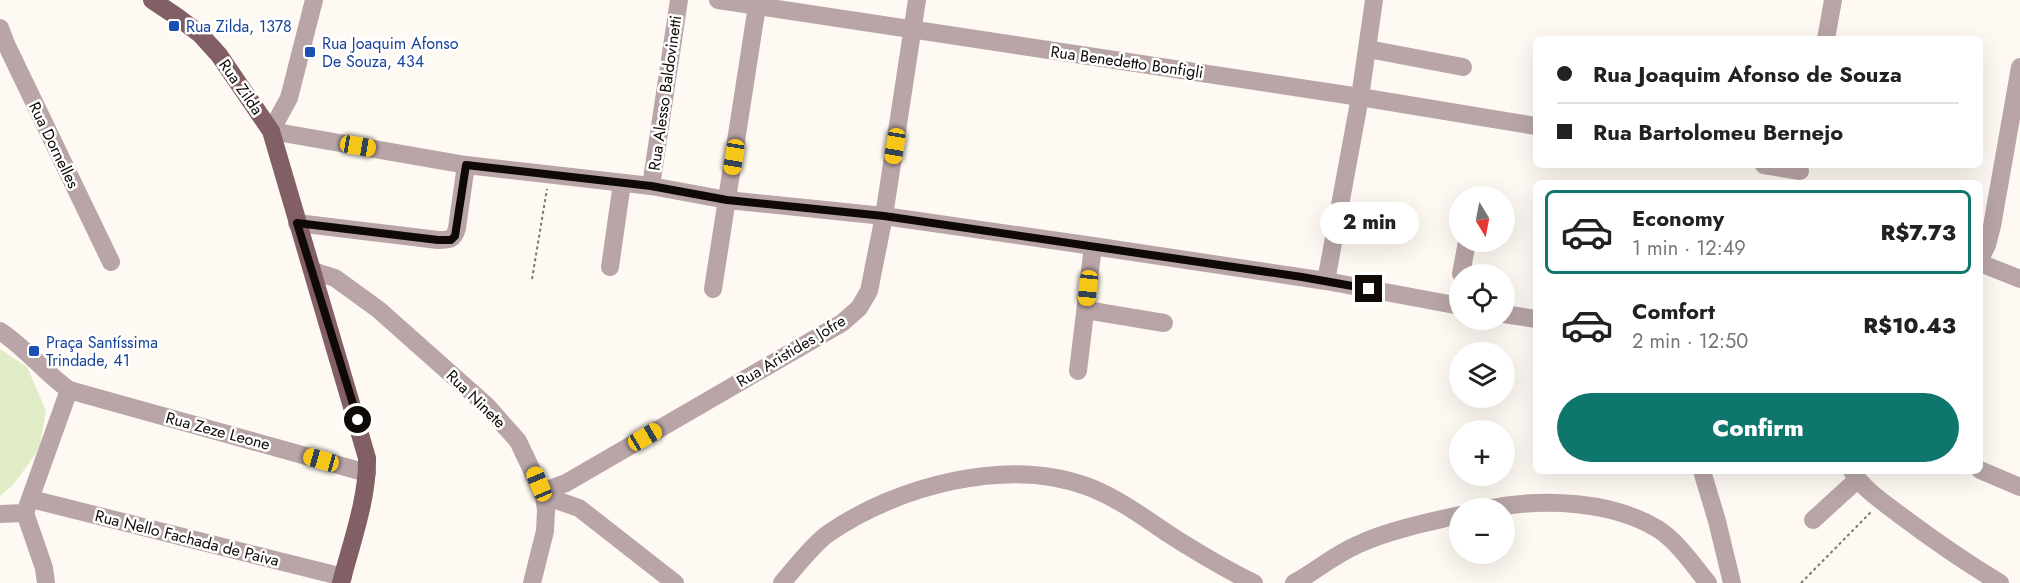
<!DOCTYPE html>
<html lang="en">
<head>
<meta charset="utf-8">
<style>
  body { margin:0; font-family:Jost,sans-serif; background:#f6f6f6; color:#222; height:100vh; display:flex; flex-direction:column; font-size:22px; white-space:nowrap }
  * { box-sizing:border-box; margin:0 }
  p { font-size:20px; color:#767676 }
  .icon { flex:none; width:33px; height:33px; fill:none; stroke:currentColor; stroke-width:2; stroke-linecap:round; stroke-linejoin:round }
  .map { position:relative; flex:1; overflow:hidden }
  .sheet { position:absolute; left:1533px; top:180px; width:450px; height:294px; display:flex; flex-direction:column; background:#fff; border-radius:9px; box-shadow:0 6px 24px #0002 }
  .sheet>* { flex:none }
  .guide { position:absolute; left:1533px; top:36px; width:450px; height:132px; border-radius:9px; box-shadow:0 6px 24px #0002; display:grid; align-content:center; height:132px; padding:0 24px; background:#fff }
  .needle { width:39px; rotate:170deg }
  .controls { position:absolute; left:1449px; top:186px; display:grid; gap:12px }
  .controls a { display:grid; place-items:center; width:66px; height:66px; border-radius:50%; background:#fff; box-shadow:0 6px 24px #0002; font-size:30px }
  .end { position:absolute; width:27px; height:27px; margin:-14px; border:8px solid #0f0a06; background:#fff; box-shadow:0 0 0 3px #fff }
  .from { border-radius:50% }
  .bubble { position:absolute; height:42px; border-radius:21px; background:#fff; box-shadow:0 6px 24px #0002; font-size:20px; font-weight:800; line-height:42px; text-align:center }
  .car { position:absolute; width:18px; height:36px; margin:-18px -9px; border-radius:8px; box-shadow:0 0 4px 2px #0007; background:linear-gradient(#f5c518 24%,#345 0 40%,#f5c518 0 76%,#345 0 86%,#f5c518 0) }
  .guide b { display:flex; align-items:center; gap:21px; height:57px; font-size:22px }
  .guide b+b { border-top:2px solid #e0e0e0 }
  .guide i { width:15px; height:15px; background:#222 }
  ul { padding:10px 0 0; list-style:none }
  li { display:flex; align-items:center; gap:18px; height:84px; margin:0 12px 9px; padding:0 12px; border:3px solid transparent; border-radius:9px }
  li div { flex:1 }
  li b { display:block; font-size:22px }
  li em { font-style:normal; font-weight:800 }
  li.current { border-color:#0f766e }
  li>.icon { width:54px; height:54px; stroke-width:1.5 }
  .button { display:flex; gap:12px; margin-top:auto; padding:12px 24px }
  .button a { flex:1; height:69px; border-radius:36px; background:#0f766e; color:#fff; font-size:24px; font-weight:800; line-height:69px; text-align:center }
  .map>svg:first-child { display:block }
  .green { fill:#e0ecc5 }
  .lines { fill:none; stroke-linecap:round; stroke-linejoin:round }
  .path { stroke:#7c7771; stroke-width:2; stroke-dasharray:3 3; stroke-linecap:butt }
  .minor { stroke:#b9a5a8; stroke-width:18 }
  .major { stroke:#825f65; stroke-width:18 }
  .route { stroke:#0f0a06; stroke-width:8 }
  .transit-dot { fill:#1a4fb4; stroke:#fff; stroke-width:2 }
  .labels { text-anchor:middle; dominant-baseline:central; stroke-width:5; stroke-linejoin:round; paint-order:stroke }
  .transit-label { font-size:16px; fill:#164399; stroke:#fff; text-anchor:start }
  .street-label { font-size:16px; fill:#0f0a06; stroke:#fff }
</style>
</head>
<body>
<div class="map">
<svg width="2020" height="583" viewBox="0 0 2020 583">
  <rect width="100%" height="100%" fill="#fef9f2"/>
  <polygon class="green" points="0,349 27,367 46,411 39,449 13,485 0,496"/>
  <g class="lines">
    <g class="path">
      <polyline points="532,279 547,189"/>
      <polyline points="1801,583 1871,512"/>
    </g>
    <g class="minor">
      <polyline points="314,0 289,98 271,131 466,165 651,186 727,200 884,216 1093,246 1326,281 1460,306"/>
      <polyline points="718,0 1360,97 1536,126"/>
      <polyline points="0,28 6,44 111,262"/>
      <polyline points="1826,39 1833,0"/>
      <polyline points="1368,49 1463,67"/>
      <polyline points="1764,165 1800,171"/>
      <polyline points="651,186 679,0"/>
      <path d="M297 223 438 240C449 240 454 240 457 228L466 165"/>
      <polyline points="1980,259 1987,245 1992,226 2020,67"/>
      <polyline points="1980,263 2020,279"/>
      <polyline points="610,267 622,183"/>
      <polyline points="313,271 335,278 379,310 487,406 518,441 544,496 546,510 545,531 532,583"/>
      <polyline points="1461,274 1467,242"/>
      <polyline points="1326,281 1360,97 1374,0"/>
      <polyline points="713,289 757,6"/>
      <polyline points="1086,310 1164,323"/>
      <polyline points="1504,314 1536,319"/>
      <path d="M0 331C25 347 44 372 69 390L25 513"/>
      <polyline points="1078,371 1093,246"/>
      <polyline points="69,390 367,473"/>
      <polyline points="1980,470 2020,487"/>
      <polyline points="1702,471 1717,521 1732,583"/>
      <path d="M1852 471C1863 489 1883 502 1900 515 1932 539 1965 562 2000 583"/>
      <polyline points="542,492 566,483 842,323 859,308 869,291 884,216 917,0"/>
      <polyline points="544,496 579,508 675,583"/>
      <polyline points="31,499 343,577"/>
      <path d="M1492 508C1544 498 1612 501 1658 529 1678 542 1693 565 1708 583"/>
      <polyline points="25,513 44,568 46,583"/>
      <polyline points="0,514 25,513"/>
      <polyline points="1813,520 1857,480"/>
      <path d="M782 583C794 569 814 543 829 533 897 486 1008 456 1089 487 1117 498 1142 516 1167 533 1195 551 1223 568 1254 583"/>
      <path d="M1294 583C1316 571 1334 555 1357 545 1386 531 1428 522 1460 515"/>
    </g>
    <path class="major" d="M152 0 176 16 200 34 219 55 271 131 367 458C368 498 351 544 341 583"/>
  </g>
  <g class="lines">
    <polyline class="route" points="358,420 297,223 438,240 451,240 455,236 466,165 651,186 727,200 884,216 1302,277 1369,289"/>
  </g>
  <g class="transit-dot">
    <rect x="168" y="20" width="12" height="12" rx="3"/>
    <rect x="304" y="46" width="12" height="12" rx="3"/>
    <rect x="28" y="345" width="12" height="12" rx="3"/>
  </g>
  <g class="labels">
    <g class="transit-label">
      <text x="186" y="26">Rua Zilda, 1378</text>
      <text x="322" y="43">Rua Joaquim Afonso<tspan x="322" dy="18">De Souza, 434</tspan></text>
      <text x="46" y="342">Praça Santíssima<tspan x="46" dy="18">Trindade, 41</tspan></text>
    </g>
    <g class="street-label">
      <text transform="translate(1127 62) rotate(8)">Rua Benedetto Bonfigli</text>
      <text transform="translate(241 87) rotate(55)">Rua Zilda</text>
      <text transform="translate(665 93) rotate(-82)">Rua Alesso Baldovinetti</text>
      <text transform="translate(54 145) rotate(64)">Rua Dornelles</text>
      <text transform="translate(791 351) rotate(-31)">Rua Aristides Jofre</text>
      <text transform="translate(476 399) rotate(44)">Rua Ninete</text>
      <text transform="translate(218 431) rotate(15)">Rua Zeze Leone</text>
      <text transform="translate(187 538) rotate(14)">Rua Nello Fachada de Paiva</text>
    </g>
  </g>
</svg>
<div class="controls">
<a><svg class="needle" viewBox="-14 -14 28 28"><path d="M0-13l5 13h-10z" fill="#e53935"/><path d="M0 13l5-13h-10z" fill="#767676"/></svg></a>
<a><svg class="icon" aria-label="locate" viewBox="0 0 24 24"><circle cx="12" cy="12" r="6"/><path d="M12 2v4M12 18v4M2 12h4M18 12h4"/></svg></a>
<a><svg class="icon" aria-label="layers" viewBox="0 0 24 24"><path d="M12 4l9 5-9 5-9-5zM3 14l9 5 9-5"/></svg></a>
<a>+</a>
<a>−</a>
</div>
<i class="end from" style="left:358px;top:420px"></i>
<i class="end" style="left:1369px;top:289px"></i>
<div class="bubble" style="left:1320px;top:202px;width:99px">2 min</div>
<i class="car" style="left:358px;top:146px;rotate:100deg"></i>
<i class="car" style="left:895px;top:146px;rotate:189deg"></i>
<i class="car" style="left:734px;top:157px;rotate:189deg"></i>
<i class="car" style="left:1088px;top:288px;rotate:186deg"></i>
<i class="car" style="left:645px;top:437px;rotate:60deg"></i>
<i class="car" style="left:321px;top:460px;rotate:286deg"></i>
<i class="car" style="left:539px;top:484px;rotate:337deg"></i>
<div class="guide">
<b><i class="from"></i>Rua Joaquim Afonso de Souza</b>
<b><i></i>Rua Bartolomeu Bernejo</b>
</div>
<section class="sheet">
<ul>
<li class="current"><svg class="icon" aria-label="car" viewBox="0 0 24 24"><path d="M5 17H2v-5l4-1 3-4h7l3 4 3 1v5h-3M9 17h6M6 11h13"/><circle cx="7" cy="17" r="2"/><circle cx="17" cy="17" r="2"/></svg><div><b>Economy</b><p>1 min · 12:49</p></div><em>R$7.73</em></li>
<li><svg class="icon" aria-label="car" viewBox="0 0 24 24"><path d="M5 17H2v-5l4-1 3-4h7l3 4 3 1v5h-3M9 17h6M6 11h13"/><circle cx="7" cy="17" r="2"/><circle cx="17" cy="17" r="2"/></svg><div><b>Comfort</b><p>2 min · 12:50</p></div><em>R$10.43</em></li>
</ul>
<div class="button"><a>Confirm</a></div>
</section>
</div>
</body>
</html>
